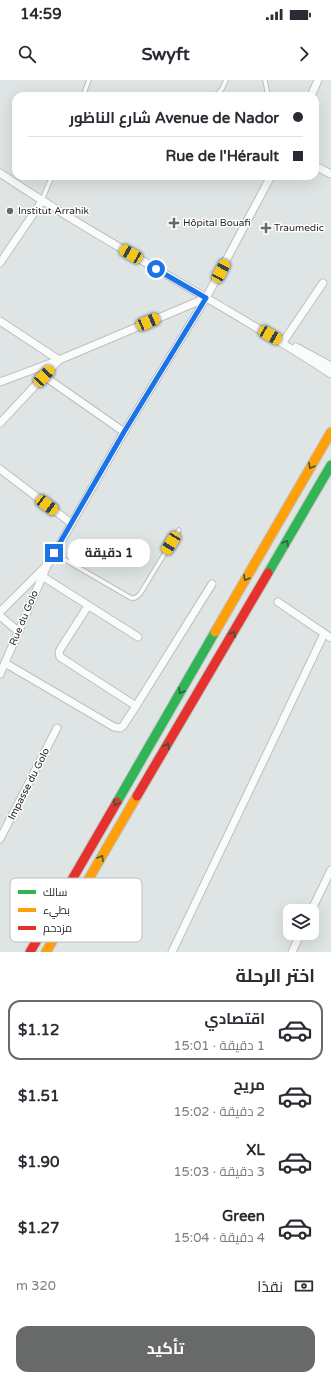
<!DOCTYPE html>
<html lang="ar">
<head>
<meta charset="utf-8">
<style>
  body { margin:0; font-family:"Varela Round",Cairo,sans-serif; background:#f2f2f3; color:#2b2b33; direction:rtl; height:100vh; display:flex; flex-direction:column; font-size:15px; white-space:nowrap }
  * { box-sizing:border-box; margin:0 }
  p { font-size:13px; color:#7c7c81 }
  .icon { flex:none; width:22px; height:22px; fill:none; stroke:currentColor; stroke-width:2; stroke-linecap:round; stroke-linejoin:round }
  .map { position:relative; height:872px; overflow:hidden; direction:ltr }
  .side { display:flex; flex-direction:column; background:#fff; flex:1 }
  .side>* { flex:none }
  .banner { position:absolute; left:12px; top:12px; width:307px; height:88px; border-radius:12px; box-shadow:0 4px 16px #0002; direction:rtl; display:grid; align-content:center; height:88px; padding:0 16px; background:#fff }
  .fabs { position:absolute; left:283px; top:824px; display:grid; gap:8px }
  .fabs a { display:grid; place-items:center; width:36px; height:36px; border-radius:8px; background:#fff; box-shadow:0 4px 16px #0002; font-size:20px }
  .end { position:absolute; width:18px; height:18px; margin:-9px; border:5px solid #1a73e8; background:#fff; box-shadow:0 0 0 2px #fff }
  .from { border-radius:50% }
  .bubble { position:absolute; height:28px; border-radius:12px; background:#fff; box-shadow:0 4px 16px #0002; font-size:13px; font-weight:700; line-height:28px; text-align:center; direction:rtl }
  .car { position:absolute; width:12px; height:24px; margin:-12px -6px; border-radius:5px; box-shadow:0 0 3px 1px #0007; background:linear-gradient(#f5c518 24%,#345 0 40%,#f5c518 0 76%,#345 0 86%,#f5c518 0) }
  .banner b { display:flex; align-items:center; gap:14px; height:38px; font-size:15px }
  .banner b+b { border-top:1px solid #e1e1e2 }
  .banner i { width:10px; height:10px; background:#2b2b33 }
  ul { padding:0; list-style:none }
  li { display:flex; align-items:center; gap:12px; height:60px; margin:0 8px 6px; padding:0 8px; border:2px solid transparent; border-radius:12px }
  li div { flex:1 }
  li b { display:block; font-size:15px }
  li em { font-style:normal; font-weight:700 }
  li.on { border-color:#686a6a }
  li>.icon { width:36px; height:36px; stroke-width:1.5 }
  h2 { padding:0 16px; font-size:18px; line-height:48px }
  .pay { display:flex; align-items:center; gap:10px; height:44px; padding:0 16px; font-size:15px }
  .pay p { margin-inline-start:auto }
  .primary-button { display:flex; gap:8px; margin-top:auto; padding:8px 16px }
  .primary-button a { flex:1; height:46px; border-radius:12px; background:#686a6a; color:#fff; font-size:16px; font-weight:700; line-height:46px; text-align:center }
  .status { display:flex; justify-content:space-between; align-items:center; height:28px; padding:0 20px; background:#fff; direction:ltr }
  .status svg { height:11px; fill:currentColor }
  header { display:flex; justify-content:space-between; align-items:center; height:52px; padding:0 16px; background:#fff; font-size:18px; font-weight:700 }
  .map>svg:first-child { display:block }
  .lines { fill:none; stroke-linecap:round; stroke-linejoin:round }
  .lane-casing { stroke:#bfbfbf; stroke-width:5.5 }
  .street-casing { stroke:#bfbfbf; stroke-width:9 }
  .fast-casing { stroke:#c0c2c2; stroke-width:11 }
  .slow-casing { stroke:#c0c2c2; stroke-width:11 }
  .jam-casing { stroke:#c0c2c2; stroke-width:11 }
  .lane { stroke:#fafbfb; stroke-width:3.5 }
  .street { stroke:#fafbfb; stroke-width:7 }
  .fast { stroke:#30b455; stroke-width:9 }
  .slow { stroke:#ff9f0a; stroke-width:9 }
  .jam { stroke:#e5322d; stroke-width:9 }
  .oneway { stroke:#2b603a }
  .route { stroke:#1a73e8; stroke-width:5 }
  .poi-dot { fill:#686a6a; stroke:#fff; stroke-width:1.5 }
  .labels { text-anchor:middle; dominant-baseline:central; stroke-width:3; stroke-linejoin:round; paint-order:stroke }
  .poi-label { font-size:10px; fill:#282828; stroke:#fff; text-anchor:start }
  .street-label { font-size:10px; fill:#282828; stroke:#fff }
  .key { fill:#fff; stroke:#bebebe; stroke-width:1 }
  .key-label { font-size:11px; fill:#282828 }
</style>
</head>
<body>
<div class="status"><b>14:59</b><svg viewBox="0 0 49 12"><path d="M0 12V9h3v3zM5 12V6h3v6zM10 12V3h3v9zM15 12V0h3v12zM26 1h20v11H26zM47 4h2v5h-2z"/></svg></div>
<header><svg class="icon" aria-label="forward" viewBox="0 0 24 24"><path d="M9 5l7 7-7 7"/></svg>Swyft<svg class="icon" aria-label="search" viewBox="0 0 24 24"><circle cx="10" cy="10" r="6"/><path d="M15 15l6 6"/></svg></header>
<div class="map">
<svg width="331" height="872" viewBox="0 0 331 872">
  <rect width="100%" height="100%" fill="#dee5e4"/>
  <g class="lines">
    <defs>
      <g id="lane">
        <polyline points="265,0 268,16"/>
        <polyline points="83,16 89,0"/>
        <polyline points="215,16 222,9 226,0"/>
        <polyline points="42,120 52,96"/>
        <polyline points="55,474 131,518 135,518 140,514 179,450"/>
      </g>
      <g id="street">
        <polyline points="311,16 318,0"/>
        <polyline points="315,86 331,94"/>
        <path d="M0 93C107 165 223 223 331 294"/>
        <polyline points="0,183 42,121"/>
        <polyline points="0,241 59,280 0,343"/>
        <polyline points="283,262 323,203"/>
        <polyline points="296,267 331,286"/>
        <polyline points="44,296 124,352"/>
        <polyline points="0,302 59,280 206,218"/>
        <polyline points="0,389 71,443"/>
        <polyline points="42,496 138,557"/>
        <polyline points="278,522 331,558"/>
        <polyline points="88,526 61,568 59,572 60,577 136,626"/>
        <polyline points="0,532 49,483 124,352 206,218 271,96"/>
        <polyline points="0,536 19,552"/>
        <polyline points="5,583 114,647 120,648 123,646 136,626 212,504"/>
        <polyline points="0,594 46,488"/>
        <polyline points="0,759 57,648"/>
        <polyline points="311,831 331,790"/>
        <polyline points="172,872 324,554"/>
        <polyline points="292,872 301,853"/>
      </g>
      <g id="fast">
        <polyline points="268,493 331,385"/>
        <polyline points="117,722 215,552"/>
      </g>
      <g id="slow">
        <polyline points="215,552 331,352"/>
        <polyline points="46,872 137,716"/>
      </g>
      <g id="jam">
        <polyline points="137,716 268,493"/>
        <polyline points="30,872 117,722"/>
      </g>
    </defs>
    <use href="#lane" class="lane-casing"/>
    <use href="#street" class="street-casing"/>
    <use href="#fast" class="fast-casing"/>
    <use href="#slow" class="slow-casing"/>
    <use href="#jam" class="jam-casing"/>
    <use href="#lane" class="lane"/>
    <use href="#street" class="street"/>
    <use href="#fast" class="fast"/>
    <use href="#slow" class="slow"/>
    <use href="#jam" class="jam"/>
  </g>
  <defs><path id="oneway-chevron" d="M-2-3.5L2.5 0L-2 3.5" fill="none" stroke-width="1.6" stroke-linecap="round" stroke-linejoin="round"/></defs>
  <g class="oneway">
    <use href="#oneway-chevron" transform="translate(311 386) rotate(120)"/>
    <use href="#oneway-chevron" transform="translate(286 463) rotate(-60)"/>
    <use href="#oneway-chevron" transform="translate(246 498) rotate(120)"/>
    <use href="#oneway-chevron" transform="translate(233 554) rotate(-60)"/>
    <use href="#oneway-chevron" transform="translate(181 611) rotate(120)"/>
    <use href="#oneway-chevron" transform="translate(167 666) rotate(-60)"/>
    <use href="#oneway-chevron" transform="translate(116 723) rotate(120)"/>
    <use href="#oneway-chevron" transform="translate(101 778) rotate(-60)"/>
  </g>
  <g class="lines">
    <polyline class="route" points="54,473 124,352 206,218 156,189"/>
  </g>
  <g class="poi-dot">
    <circle cx="10" cy="131" r="4"/>
    <path d="M172 137h4v4h4v4h-4v4h-4v-4h-4v-4h4z"/>
    <path d="M264 142h4v4h4v4h-4v4h-4v-4h-4v-4h4z"/>
  </g>
  <g class="labels">
    <g class="poi-label">
      <text x="18" y="131">Institut Arrahik</text>
      <text x="183" y="143">Hôpital Bouafi</text>
      <text x="274" y="148">Traumedic</text>
    </g>
    <g class="street-label">
      <text transform="translate(24 538) rotate(-67)">Rue du Golo</text>
      <text transform="translate(29 704) rotate(-63)">Impasse du Golo</text>
    </g>
  </g>
  <rect x="10" y="798" width="132" height="64" rx="6" class="key"/>
  <rect x="18" y="810" width="18" height="4" fill="#30b455"/>
  <rect x="18" y="828" width="18" height="4" fill="#ff9f0a"/>
  <rect x="18" y="846" width="18" height="4" fill="#e5322d"/>
  <g class="key-label">
    <text x="43" y="816">سالك</text>
    <text x="43" y="834">بطيء</text>
    <text x="43" y="852">مزدحم</text>
  </g>
</svg>
<div class="fabs">
<a><svg class="icon" aria-label="layers" viewBox="0 0 24 24"><path d="M12 4l9 5-9 5-9-5zM3 14l9 5 9-5"/></svg></a>
</div>
<i class="end from" style="left:156px;top:189px"></i>
<i class="end" style="left:54px;top:473px"></i>
<div class="bubble" style="left:68px;top:459px;width:82px">1 دقيقة</div>
<i class="car" style="left:131px;top:174px;rotate:300deg"></i>
<i class="car" style="left:221px;top:191px;rotate:28deg"></i>
<i class="car" style="left:148px;top:242px;rotate:67deg"></i>
<i class="car" style="left:270px;top:255px;rotate:120deg"></i>
<i class="car" style="left:44px;top:296px;rotate:43deg"></i>
<i class="car" style="left:47px;top:425px;rotate:127deg"></i>
<i class="car" style="left:171px;top:463px;rotate:212deg"></i>
<div class="banner">
<b><i class="from"></i>Avenue de Nador شارع الناظور</b>
<b><i></i>Rue de l'Hérault</b>
</div>
</div>
<section class="side">
<h2>اختر الرحلة</h2>
<ul>
<li class="on"><svg class="icon" aria-label="car" viewBox="0 0 24 24"><path d="M5 17H2v-5l4-1 3-4h7l3 4 3 1v5h-3M9 17h6M6 11h13"/><circle cx="7" cy="17" r="2"/><circle cx="17" cy="17" r="2"/></svg><div><b>اقتصادي</b><p>1 دقيقة · 15:01</p></div><em>$1.12</em></li>
<li><svg class="icon" aria-label="car" viewBox="0 0 24 24"><path d="M5 17H2v-5l4-1 3-4h7l3 4 3 1v5h-3M9 17h6M6 11h13"/><circle cx="7" cy="17" r="2"/><circle cx="17" cy="17" r="2"/></svg><div><b>مريح</b><p>2 دقيقة · 15:02</p></div><em>$1.51</em></li>
<li><svg class="icon" aria-label="car" viewBox="0 0 24 24"><path d="M5 17H2v-5l4-1 3-4h7l3 4 3 1v5h-3M9 17h6M6 11h13"/><circle cx="7" cy="17" r="2"/><circle cx="17" cy="17" r="2"/></svg><div><b>XL</b><p>3 دقيقة · 15:03</p></div><em>$1.90</em></li>
<li><svg class="icon" aria-label="car" viewBox="0 0 24 24"><path d="M5 17H2v-5l4-1 3-4h7l3 4 3 1v5h-3M9 17h6M6 11h13"/><circle cx="7" cy="17" r="2"/><circle cx="17" cy="17" r="2"/></svg><div><b>Green</b><p>4 دقيقة · 15:04</p></div><em>$1.27</em></li>
</ul>
<div class="pay"><svg class="icon" aria-label="cash" viewBox="0 0 24 24"><path d="M3 7h18v10H3z"/><circle cx="12" cy="12" r="2"/></svg>نقدًا<p>320 m</p></div>
<div class="primary-button"><a>تأكيد</a></div>
</section>
</body>
</html>
